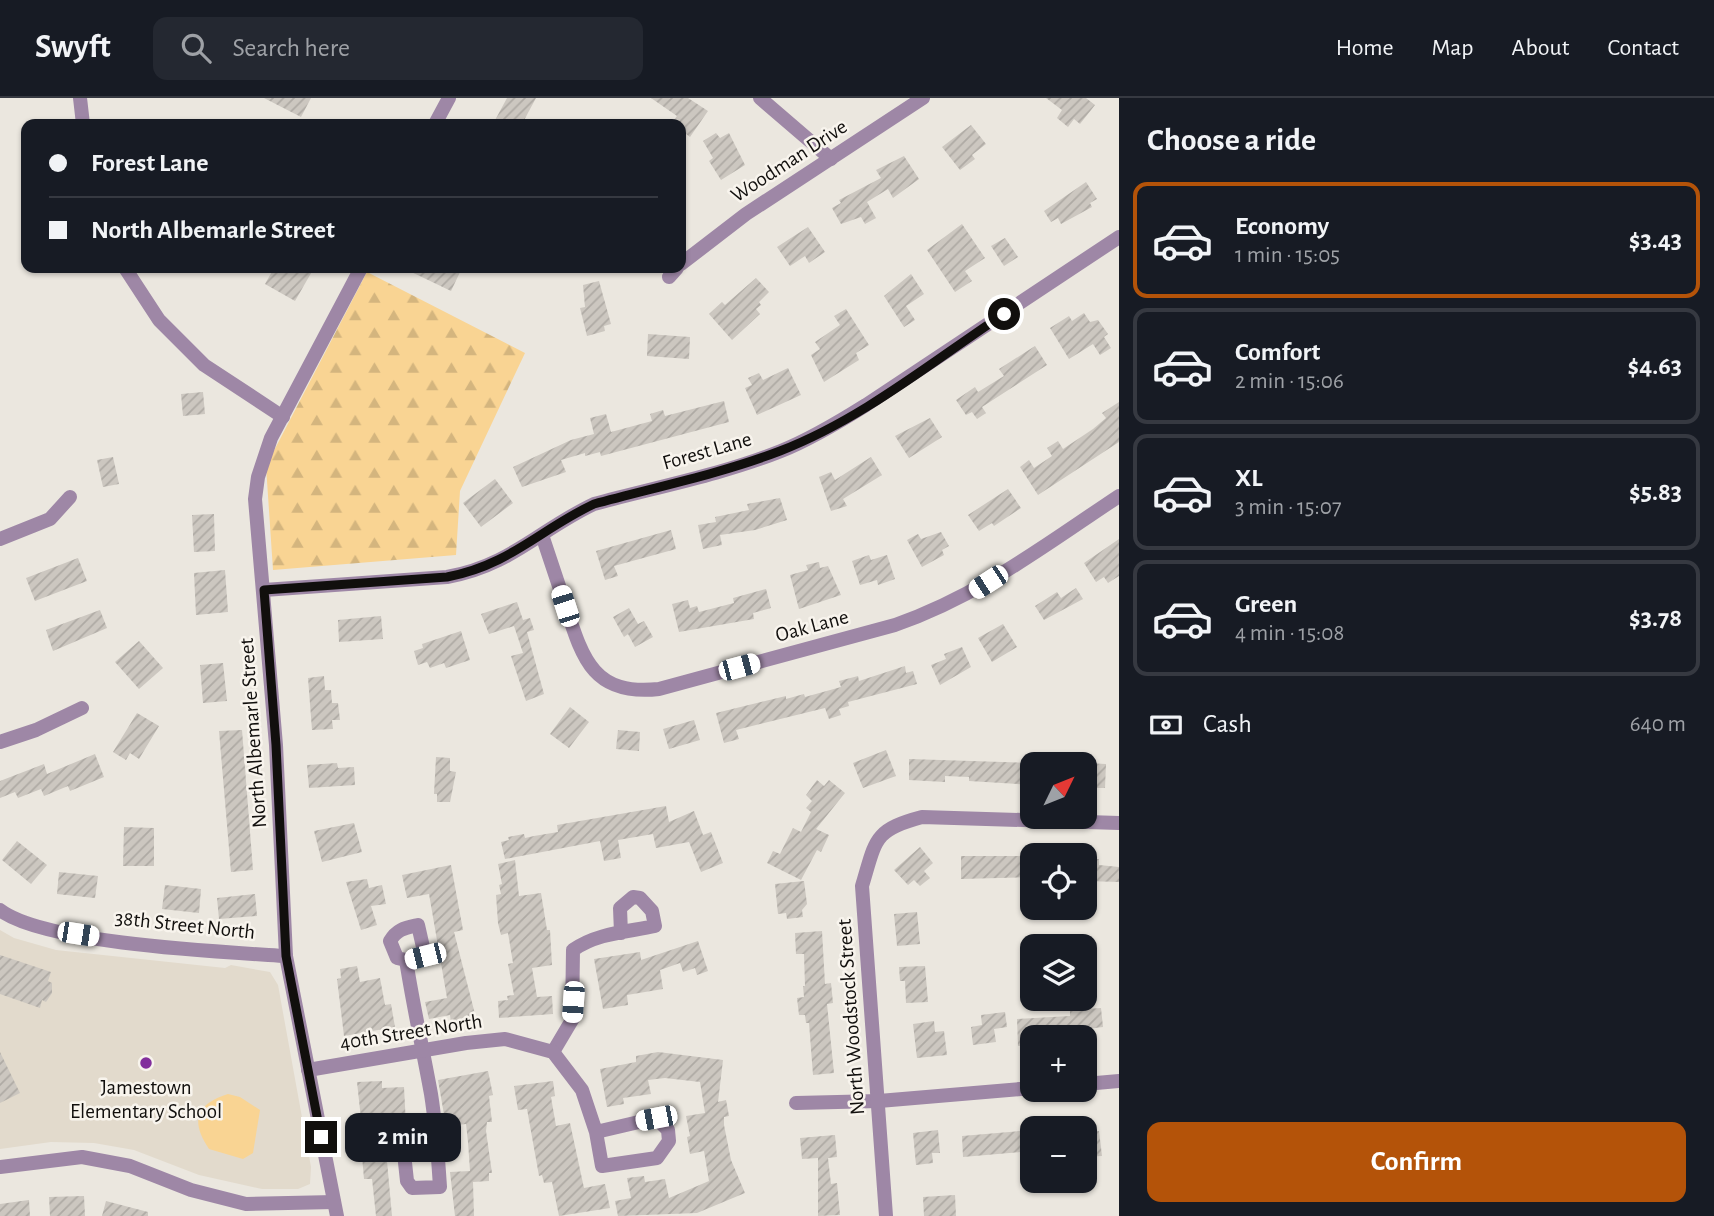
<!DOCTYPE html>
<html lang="en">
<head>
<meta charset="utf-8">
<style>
  body { margin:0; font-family:"Alegreya Sans",sans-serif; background:#242831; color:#f1f3f6; height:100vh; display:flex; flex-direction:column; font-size:26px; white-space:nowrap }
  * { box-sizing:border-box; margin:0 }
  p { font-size:23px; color:#9ea1a6 }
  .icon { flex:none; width:38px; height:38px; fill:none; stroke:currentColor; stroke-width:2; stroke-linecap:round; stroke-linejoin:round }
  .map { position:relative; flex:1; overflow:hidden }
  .side { display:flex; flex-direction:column; background:#171b24; width:595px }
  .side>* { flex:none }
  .guide { position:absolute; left:21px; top:21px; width:665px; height:154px; border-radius:14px; box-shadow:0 2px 5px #0004; display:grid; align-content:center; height:154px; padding:0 28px; background:#171b24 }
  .needle { width:46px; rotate:47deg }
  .tools { position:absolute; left:1020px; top:654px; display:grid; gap:14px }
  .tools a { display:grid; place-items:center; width:77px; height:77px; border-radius:14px; background:#171b24; box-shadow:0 2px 5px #0004; font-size:35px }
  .end { position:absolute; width:32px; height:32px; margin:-16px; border:9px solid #110f0d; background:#fff; box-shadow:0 0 0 4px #fff }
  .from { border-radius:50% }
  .bubble { position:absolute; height:49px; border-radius:14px; background:#171b24; box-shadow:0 2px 5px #0004; font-size:23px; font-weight:600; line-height:49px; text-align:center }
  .car { position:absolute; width:21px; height:42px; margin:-21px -10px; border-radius:9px; box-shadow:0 0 5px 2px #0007; background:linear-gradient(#fff 24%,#345 0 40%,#fff 0 76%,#345 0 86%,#fff 0) }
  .guide b { display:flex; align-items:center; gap:24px; height:66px; font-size:26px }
  .guide b+b { border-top:2px solid #363941 }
  .guide i { width:18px; height:18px; background:#f1f3f6 }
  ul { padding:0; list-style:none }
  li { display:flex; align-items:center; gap:21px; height:116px; margin:0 14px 10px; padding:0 14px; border:4px solid #363941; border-radius:14px }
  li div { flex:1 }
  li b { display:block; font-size:26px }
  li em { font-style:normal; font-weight:600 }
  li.on { border-color:#b45309 }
  li>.icon { width:63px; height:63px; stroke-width:1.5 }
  h2 { padding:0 28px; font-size:32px; line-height:84px }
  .pay { display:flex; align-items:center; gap:18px; height:77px; padding:0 28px; font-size:26px }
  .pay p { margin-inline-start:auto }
  .primary-button { display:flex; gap:14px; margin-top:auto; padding:14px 28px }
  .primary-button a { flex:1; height:80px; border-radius:14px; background:#b45309; color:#fff; font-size:28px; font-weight:600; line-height:80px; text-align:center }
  header { display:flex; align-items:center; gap:42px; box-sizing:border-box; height:98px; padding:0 35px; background:#171b24; border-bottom:2px solid #363941 }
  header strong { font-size:33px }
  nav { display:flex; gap:38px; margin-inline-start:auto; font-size:24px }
  .search { width:490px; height:63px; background:#242831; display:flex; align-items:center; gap:18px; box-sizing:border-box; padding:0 24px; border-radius:14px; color:#9ea1a6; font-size:26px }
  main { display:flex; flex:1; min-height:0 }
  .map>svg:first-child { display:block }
  .built { fill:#e2dacc }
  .forest { fill:url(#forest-firs) }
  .park { fill:#f9d493 }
  .building { fill:url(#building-hatch) }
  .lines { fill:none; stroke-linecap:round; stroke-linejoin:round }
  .minor { stroke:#9e87a6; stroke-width:14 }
  .route { stroke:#110f0d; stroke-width:9 }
  .poi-dot { fill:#822e9c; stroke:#f8f4ed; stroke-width:2.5 }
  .labels { text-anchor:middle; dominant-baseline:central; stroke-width:5; stroke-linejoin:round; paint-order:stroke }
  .street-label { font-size:21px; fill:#110f0d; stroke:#f8f4ed }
  .poi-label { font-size:21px; fill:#110f0d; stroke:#f8f4ed }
</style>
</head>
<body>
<header>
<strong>Swyft</strong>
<div class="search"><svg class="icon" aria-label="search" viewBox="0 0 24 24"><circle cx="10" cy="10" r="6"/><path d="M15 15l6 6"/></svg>Search here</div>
<nav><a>Home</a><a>Map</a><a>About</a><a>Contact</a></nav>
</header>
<main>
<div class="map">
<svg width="1119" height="1118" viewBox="0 0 1119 1118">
  <defs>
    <pattern id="forest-firs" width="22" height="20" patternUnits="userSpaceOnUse" patternTransform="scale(1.75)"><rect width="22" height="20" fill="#f9d493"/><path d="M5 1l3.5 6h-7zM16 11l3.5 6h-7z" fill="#d4b57e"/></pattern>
    <pattern id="building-hatch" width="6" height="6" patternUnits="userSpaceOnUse" patternTransform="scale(1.75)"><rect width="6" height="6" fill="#ccc7c0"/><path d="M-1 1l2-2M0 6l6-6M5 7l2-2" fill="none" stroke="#aeaaa4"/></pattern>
  </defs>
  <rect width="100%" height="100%" fill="#ebe7df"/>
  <polygon class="built" points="0,832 14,840 56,852 225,870 231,867 270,874 278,887 311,1069 310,1086 298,1091 262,1091 199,1077 134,1052 94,1045 51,1044 0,1051"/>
  <polygon class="forest" points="367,174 525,255 460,393 456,457 273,472 266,368"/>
  <path class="park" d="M228 996 240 999 260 1012 253 1055 243 1061 209 1051C190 1023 196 1006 228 996Z"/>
  <g class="building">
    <polygon points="264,0 311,0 301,19"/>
    <polygon points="507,0 536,0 522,26 493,26"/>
    <polygon points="651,0 688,0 708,13 690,39 681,32 681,26 671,26 677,18"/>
    <polygon points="1046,0 1086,0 1095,7 1080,26 1074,21 1068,29 1057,20 1062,12"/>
    <polygon points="971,27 986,46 972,57 975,61 960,72 942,49"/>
    <polygon points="716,35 720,40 729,35 745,67 721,82 709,63 713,60 703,43"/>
    <polygon points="904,58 919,81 893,100 888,91 867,104 876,120 865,126 861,119 841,126 832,110 841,105 839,102 881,80 876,72"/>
    <polygon points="1086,84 1097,101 1090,105 1092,109 1061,126 1058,120 1051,124 1044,113"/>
    <polygon points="962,126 985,160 965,173 972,183 955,194 927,152"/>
    <polygon points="808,129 825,154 809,165 805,158 790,168 777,149"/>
    <polygon points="1005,140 1018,159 1004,168 991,148"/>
    <polygon points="274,170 314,170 295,203 265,186"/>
    <polygon points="403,170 462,170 451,193"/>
    <polygon points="911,176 924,196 906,208 915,222 904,229 884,198"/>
    <polygon points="756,180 769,194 759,204 761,207 756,211 760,216 732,242 709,216 722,204 725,207"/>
    <polygon points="599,183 611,226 604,228 605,233 587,238 580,210 585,209 583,187"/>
    <polygon points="846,211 869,247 856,255 859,262 824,284 811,257 820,251 815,244 840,227 834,218"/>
    <polygon points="1084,215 1090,224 1098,222 1108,236 1104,239 1111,250 1100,257 1093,246 1069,261 1050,230 1069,218 1072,223"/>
    <polygon points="648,236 690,239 689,261 647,258"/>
    <polygon points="1035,248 1047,267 982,309 986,315 977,321 972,314 966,317 956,302 975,289 978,294 1004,278 999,271"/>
    <polygon points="788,270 801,297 757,317 745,290 752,287 748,280 759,275 763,282"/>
    <polygon points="203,294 205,316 183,318 181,296"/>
    <polygon points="724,303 729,324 601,358 600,354 585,358 585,355 561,362 566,374 522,389 513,369 571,342 594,336 590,320 606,316 611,334 652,323 650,316 663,312 665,318"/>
    <polygon points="1119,304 1119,344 1038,397 1020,369 1029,362 1034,370 1052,358 1047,350 1058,343 1063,351 1093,331 1106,320 1102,315"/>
    <polygon points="930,320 942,339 909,360 895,338"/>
    <polygon points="113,359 119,386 103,389 97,362"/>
    <polygon points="871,359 882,377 843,401 847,408 831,413 819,379 831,374 835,382"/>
    <polygon points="495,381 513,405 481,429 463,405"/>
    <polygon points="1008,391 1021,410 994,428 992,425 979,433 968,417"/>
    <polygon points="780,400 787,422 755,432 720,437 722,447 703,451 698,427 716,424 715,419 749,412 747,406"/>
    <polygon points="214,416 215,453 194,454 192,417"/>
    <polygon points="671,432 676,451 614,468 618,478 605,482 596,453"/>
    <polygon points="941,434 949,448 942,452 944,457 922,469 907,442 918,436 921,441"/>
    <polygon points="1119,441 1119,478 1108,485 1104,479 1096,484 1084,465"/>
    <polygon points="869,457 871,462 887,457 895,481 878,487 877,482 860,487 852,463"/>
    <polygon points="78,460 87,483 35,503 26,480"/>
    <polygon points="819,464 820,470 828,468 841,497 799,511 790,477 808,472 806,467"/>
    <polygon points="225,472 228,514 196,517 194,475"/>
    <polygon points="1076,490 1083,501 1044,522 1035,508 1057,494 1061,500"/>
    <polygon points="766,491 771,510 753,515 754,521 679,534 672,506 688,502 690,510 697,508 699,514 734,505 733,500"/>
    <polygon points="517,504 523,522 530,520 534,532 527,534 544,596 526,603 511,558 523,555 514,528 489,536 481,516"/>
    <polygon points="629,510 638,526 644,523 653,539 635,549 628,536 624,539 613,519"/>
    <polygon points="100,512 107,530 53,553 46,532"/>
    <polygon points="381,518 383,541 339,544 338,522"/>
    <polygon points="1003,526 1017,549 992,564 978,540"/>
    <polygon points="461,533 470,562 446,570 444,565 430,570 427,564 418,567 414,553 423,550 422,546"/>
    <polygon points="139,543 163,570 139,591 115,564"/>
    <polygon points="962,549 971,569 940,587 931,567 946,561 944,556"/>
    <polygon points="223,565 227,603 203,605 200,567"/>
    <polygon points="905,568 906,575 913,573 917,586 848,604 849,608 839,611 841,617 829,621 825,610 736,632 739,641 724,645 716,615 786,598 786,601 804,596 805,599 841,589 839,583 858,578 859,583"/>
    <polygon points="324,578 325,592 331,592 332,605 338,605 340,622 332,622 333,631 312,632 308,580"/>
    <polygon points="570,609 589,624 569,650 550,636"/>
    <polygon points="137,615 159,628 139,661 130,655 126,662 113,654"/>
    <polygon points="694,622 700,642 669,651 663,631"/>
    <polygon points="242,632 253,772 231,774 219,633"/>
    <polygon points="618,632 640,634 639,653 616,651"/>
    <polygon points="886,652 896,678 863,690 853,665"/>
    <polygon points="95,656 104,679 70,693 68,688 44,698 41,691 18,700 15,694 0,700 0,683 44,666 47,676"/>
    <polygon points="436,659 450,660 450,673 456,674 450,704 437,704 437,696 434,696"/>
    <polygon points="909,661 1032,665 1032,687 969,683 969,679 945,678 945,684 909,682"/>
    <polygon points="337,665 338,670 354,669 355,687 309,690 307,667"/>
    <polygon points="1085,665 1106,666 1105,690 1085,690"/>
    <polygon points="817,682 824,688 829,682 845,695 816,731 829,737 821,754 817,752 801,782 767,765 773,753 780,756 793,730 801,734 811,714 806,710 812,703 806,697"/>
    <polygon points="666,708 669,724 694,713 703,737 711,734 723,765 701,774 689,744 656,750 653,736 618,742 621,760 604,763 600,743 505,761 501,744 509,742 508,739 524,736 525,740 534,738 558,734 557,727"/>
    <polygon points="354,725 362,754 322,764 314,733"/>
    <polygon points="124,729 154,730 154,768 123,768"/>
    <polygon points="17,743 47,767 31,786 2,762"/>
    <polygon points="920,749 933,765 924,773 930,780 920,788 914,782 908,787 894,772"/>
    <polygon points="961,758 1032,758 1032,779 961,781"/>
    <polygon points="1085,761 1099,761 1099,767 1119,769 1119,784 1085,783"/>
    <polygon points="515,762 519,798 541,795 547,832 550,832 552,867 532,870 537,899 552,898 553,916 499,920 498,903 508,902 507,898 514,897 508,866 513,865 508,835 501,837 498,825 496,797 501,796 499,787 502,786 498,766"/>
    <polygon points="451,767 463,832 454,834 476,920 451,925 450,917 429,921 425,904 447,900 429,796 407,800 402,777"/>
    <polygon points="59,774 98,778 95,800 57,796"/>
    <polygon points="367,781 369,790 382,787 386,806 371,808 377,827 361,832 346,784"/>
    <polygon points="804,783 807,806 802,812 803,819 787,821 786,815 778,816 775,786"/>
    <polygon points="165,787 201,791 199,815 162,811"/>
    <polygon points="255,796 257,818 219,821 217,800"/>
    <polygon points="917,814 920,846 897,848 894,816"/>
    <polygon points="822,833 825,886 831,885 833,905 827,906 834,975 813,977 809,925 806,925 805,917 799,917 797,900 804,899 803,888 805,888 804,856 796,856 795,835"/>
    <polygon points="698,843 708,873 697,877 695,870 683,874 680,865 660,872 663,891 627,897 628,907 603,911 594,861 640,854 641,862"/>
    <polygon points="0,857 51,874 48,883 52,885 52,895 46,904 42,902 40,910 0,896"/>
    <polygon points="357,868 360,884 380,880 385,907 391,906 395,929 344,938 337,881 341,880 340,871"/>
    <polygon points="925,868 928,904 906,905 905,883 900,883 899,869"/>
    <polygon points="1101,910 1103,929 1087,931 1087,937 1032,940 1032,947 1018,948 1017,921 1070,918 1070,912"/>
    <polygon points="1005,914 1007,929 994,931 996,944 973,947 971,929 982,927 981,917"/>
    <polygon points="934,923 935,934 944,933 947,957 917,960 913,926"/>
    <polygon points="0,954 20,995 0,1005"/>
    <polygon points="658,954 723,962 718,1004 726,1002 729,1018 724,1019 724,1027 731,1062 745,1095 697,1115 618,1118 615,1103 631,1100 627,1080 644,1078 645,1084 665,1081 669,1100 709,1083 704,1053 690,1056 687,1039 690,1038 686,1018 705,1015 700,984 665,980 648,982 651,996 623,1000 624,1006 607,1009 600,971 636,964 636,958"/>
    <polygon points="488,973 493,997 489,998 492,1024 487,1024 486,1033 492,1075 489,1075 489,1083 473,1084 474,1118 455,1118 450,1074 470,1073 468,1044 466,1026 446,1028 438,982"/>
    <polygon points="382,983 382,990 404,989 406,1027 384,1030 392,1118 376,1118 372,1081 364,1081 362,1058 365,1058 357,984"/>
    <polygon points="553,983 555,998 551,999 556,1028 570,1025 584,1090 605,1086 610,1110 559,1118 552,1084 544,1085 542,1077 539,1078 527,1011 518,1012 514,988"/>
    <polygon points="938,1032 940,1055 932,1055 933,1065 916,1067 913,1035"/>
    <polygon points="1032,1032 1032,1053 963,1059 962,1038"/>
    <polygon points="1099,1033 1102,1058 1085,1059 1085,1035"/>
    <polygon points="835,1037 837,1059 828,1060 831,1086 837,1085 840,1117 818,1118 818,1060 802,1061 800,1040"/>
    <polygon points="955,1097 956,1118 924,1118 923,1099"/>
    <polygon points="84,1098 85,1118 50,1118 49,1099"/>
    <polygon points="29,1102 30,1118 0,1118 0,1106"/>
    <polygon points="106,1103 148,1114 148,1118 102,1118"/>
  </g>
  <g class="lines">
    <g class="minor">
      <polyline points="80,0 83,26"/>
      <polyline points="760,0 831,61"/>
      <polyline points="435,26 449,0"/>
      <polyline points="681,166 746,116 923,0"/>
      <polyline points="125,170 159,222 204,267 283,319"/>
      <polyline points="669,179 677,170"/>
      <path d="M542 437C550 461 558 485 566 509 583 562 594 598 659 591L895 527C979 498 1045 447 1119 398"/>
      <polyline points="0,441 50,421 70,399"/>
      <path d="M264 492 447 479C510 468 539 432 594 406 656 389 721 377 781 353 811 341 839 324 866 307L1119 139"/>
      <polyline points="0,644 36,632 82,610"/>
      <path d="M0 812C45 846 224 854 286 858"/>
      <path d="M406 862 425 858 418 827C405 830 397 831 390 843L397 860 406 862C413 907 423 952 431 996 436 1027 438 1058 440 1089L412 1090 407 1083 403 1046 436 1043"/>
      <path d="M553 954 572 922 573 852C597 835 627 834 655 828L652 813 640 800 633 799 620 810 621 835"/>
      <polyline points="308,972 466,945 505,941 553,954 582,992 596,1034 656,1020 668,1032 669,1043 657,1060 602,1068 596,1034"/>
      <polyline points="1085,986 1119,983"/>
      <polyline points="796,1005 879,1003 1032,990"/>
      <polyline points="0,1069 82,1059 130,1068 191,1092 246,1106 334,1104"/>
      <polyline points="337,1118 286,858 276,647 255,401 258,379 271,340 361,170"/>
      <path d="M886 1118 862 788C876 742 873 732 922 719L1119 725"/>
    </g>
  </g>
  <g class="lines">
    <path class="route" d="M321 1039 286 858 276 647 264 492 447 479C510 467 539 432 594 406 656 389 720 376 780 353 861 322 933 263 1004 216"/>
  </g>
  <circle class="poi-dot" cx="146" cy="965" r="7"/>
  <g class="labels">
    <g class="street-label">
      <text transform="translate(789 63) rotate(-33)">Woodman Drive</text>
      <text transform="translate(707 353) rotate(-16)">Forest Lane</text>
      <text transform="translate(812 528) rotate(-15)">Oak Lane</text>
      <text transform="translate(253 635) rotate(-94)">North Albemarle Street</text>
      <text transform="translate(185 827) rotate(6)">38th Street North</text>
      <text transform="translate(851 919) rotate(-94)">North Woodstock Street</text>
      <text transform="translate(411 934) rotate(-9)">40th Street North</text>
    </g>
    <g class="poi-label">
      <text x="146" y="989">Jamestown<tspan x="146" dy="24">Elementary School</tspan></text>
    </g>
  </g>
</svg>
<div class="tools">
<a><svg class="needle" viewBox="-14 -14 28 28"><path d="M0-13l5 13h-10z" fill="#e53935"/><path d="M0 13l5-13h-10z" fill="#9ea1a6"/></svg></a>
<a><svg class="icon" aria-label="locate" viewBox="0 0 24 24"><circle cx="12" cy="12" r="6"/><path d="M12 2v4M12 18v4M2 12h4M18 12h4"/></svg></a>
<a><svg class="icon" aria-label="layers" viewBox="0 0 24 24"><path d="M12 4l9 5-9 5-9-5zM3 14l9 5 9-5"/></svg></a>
<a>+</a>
<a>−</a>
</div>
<i class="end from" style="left:1004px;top:216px"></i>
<i class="end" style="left:321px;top:1039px"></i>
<div class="bubble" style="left:345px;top:1015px;width:116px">2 min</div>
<i class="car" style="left:988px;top:484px;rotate:237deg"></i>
<i class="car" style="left:565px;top:508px;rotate:342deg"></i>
<i class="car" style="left:739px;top:569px;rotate:75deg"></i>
<i class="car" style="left:78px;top:836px;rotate:99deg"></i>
<i class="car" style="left:425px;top:858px;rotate:256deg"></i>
<i class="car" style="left:573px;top:904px;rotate:184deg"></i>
<i class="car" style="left:656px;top:1020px;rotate:259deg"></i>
<div class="guide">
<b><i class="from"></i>Forest Lane</b>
<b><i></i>North Albemarle Street</b>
</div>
</div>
<section class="side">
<h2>Choose a ride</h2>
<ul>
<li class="on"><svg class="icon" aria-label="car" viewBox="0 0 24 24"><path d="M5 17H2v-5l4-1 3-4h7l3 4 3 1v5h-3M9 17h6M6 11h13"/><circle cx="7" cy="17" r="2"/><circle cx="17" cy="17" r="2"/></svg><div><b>Economy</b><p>1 min · 15:05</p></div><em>$3.43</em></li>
<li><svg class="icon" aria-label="car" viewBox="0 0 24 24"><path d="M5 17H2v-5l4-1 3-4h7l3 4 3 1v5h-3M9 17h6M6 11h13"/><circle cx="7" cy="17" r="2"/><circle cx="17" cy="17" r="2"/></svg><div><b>Comfort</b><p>2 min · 15:06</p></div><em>$4.63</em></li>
<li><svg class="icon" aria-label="car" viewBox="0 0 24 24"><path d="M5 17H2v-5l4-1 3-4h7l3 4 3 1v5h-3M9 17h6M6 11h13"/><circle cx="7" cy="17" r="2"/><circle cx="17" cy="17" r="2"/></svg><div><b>XL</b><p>3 min · 15:07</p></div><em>$5.83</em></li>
<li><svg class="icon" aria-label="car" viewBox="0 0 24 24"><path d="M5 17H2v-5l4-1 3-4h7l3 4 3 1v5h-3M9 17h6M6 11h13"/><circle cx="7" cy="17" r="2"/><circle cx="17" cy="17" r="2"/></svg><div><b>Green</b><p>4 min · 15:08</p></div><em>$3.78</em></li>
</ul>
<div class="pay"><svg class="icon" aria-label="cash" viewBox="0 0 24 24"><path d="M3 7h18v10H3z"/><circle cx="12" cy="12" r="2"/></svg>Cash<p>640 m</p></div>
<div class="primary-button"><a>Confirm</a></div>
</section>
</main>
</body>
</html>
